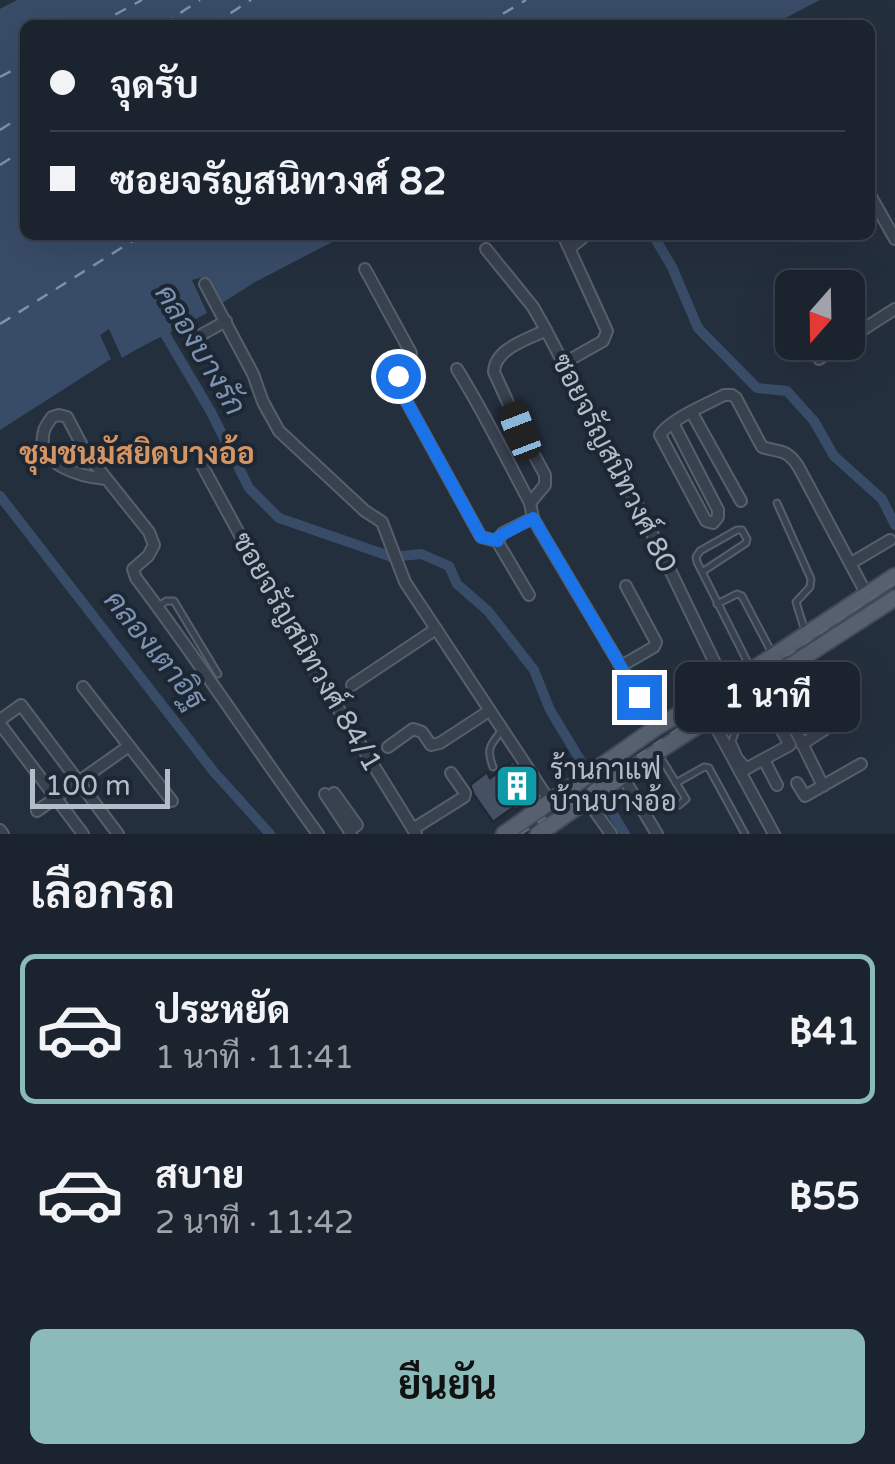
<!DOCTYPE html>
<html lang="th">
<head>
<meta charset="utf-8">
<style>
  body { margin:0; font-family:"Varela Round",Sarabun,sans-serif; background:#242b36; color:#f1f3f6; height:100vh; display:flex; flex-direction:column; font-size:38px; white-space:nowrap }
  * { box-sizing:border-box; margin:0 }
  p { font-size:32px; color:#a0a4aa }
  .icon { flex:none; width:55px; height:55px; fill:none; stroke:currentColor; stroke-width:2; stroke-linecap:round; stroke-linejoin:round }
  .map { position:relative; height:834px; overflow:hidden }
  .side { display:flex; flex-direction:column; background:#1b232e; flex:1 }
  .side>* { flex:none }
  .guide { position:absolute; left:20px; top:20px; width:855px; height:220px; border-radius:15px; box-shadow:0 10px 40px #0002,0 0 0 2px #39404a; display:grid; align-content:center; height:220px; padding:0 30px; background:#1b232e }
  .needle { width:65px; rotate:200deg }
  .buttons { position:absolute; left:775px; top:270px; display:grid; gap:20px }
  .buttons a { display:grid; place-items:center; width:90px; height:90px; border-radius:15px; background:#1b232e; box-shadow:0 10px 40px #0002,0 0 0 2px #39404a; font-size:50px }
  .scale { position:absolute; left:30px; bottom:25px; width:140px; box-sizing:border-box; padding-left:10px; border:5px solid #b4bcc9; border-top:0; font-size:28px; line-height:35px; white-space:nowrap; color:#b4bcc9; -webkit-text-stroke:8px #1d2633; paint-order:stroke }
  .end { position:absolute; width:45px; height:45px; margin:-22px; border:12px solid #1a73e8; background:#fff; box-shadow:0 0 0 5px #fff }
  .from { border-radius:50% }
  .bubble { position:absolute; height:70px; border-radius:15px; background:#1b232e; box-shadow:0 10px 40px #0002,0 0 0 2px #39404a; font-size:32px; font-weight:700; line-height:70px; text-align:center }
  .car { position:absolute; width:30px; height:60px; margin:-30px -15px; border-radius:12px; box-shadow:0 0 8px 2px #0007; background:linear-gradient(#222 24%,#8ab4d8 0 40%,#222 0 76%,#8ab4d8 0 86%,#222 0) }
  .guide b { display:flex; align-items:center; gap:35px; height:95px; font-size:38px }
  .guide b+b { border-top:2px solid #39404a }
  .guide i { width:25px; height:25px; background:#f1f3f6 }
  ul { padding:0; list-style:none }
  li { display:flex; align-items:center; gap:30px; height:150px; margin:0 20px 15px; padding:0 10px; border:5px solid transparent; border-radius:15px }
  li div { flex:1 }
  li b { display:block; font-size:38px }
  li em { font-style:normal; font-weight:700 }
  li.on { border-color:#8bbbb9 }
  li>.icon { width:90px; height:90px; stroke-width:1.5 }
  h2 { padding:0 30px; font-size:45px; line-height:120px }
  .button { display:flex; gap:20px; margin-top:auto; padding:20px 30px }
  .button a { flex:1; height:115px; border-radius:15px; background:#8bbbb9; color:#111; font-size:40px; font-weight:700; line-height:115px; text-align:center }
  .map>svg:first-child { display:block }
  .water { fill:#394c67 }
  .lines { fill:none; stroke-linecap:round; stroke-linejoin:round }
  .canal { stroke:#394c67; stroke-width:10 }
  .ferry { stroke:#7c92b1; stroke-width:2.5; stroke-dasharray:12 10; stroke-linecap:butt }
  .building { fill:#455162; stroke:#1f2835; stroke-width:2.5 }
  .service-casing { stroke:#565f6c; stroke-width:9 }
  .minor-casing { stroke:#565f6c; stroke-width:14 }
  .primary-casing { stroke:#414a57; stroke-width:19 }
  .service { stroke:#38414e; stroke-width:5 }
  .minor { stroke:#38414e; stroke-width:10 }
  .primary { stroke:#56606e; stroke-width:15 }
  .rail { stroke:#5a6575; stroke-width:2.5; stroke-dasharray:10 10; stroke-linecap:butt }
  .route { stroke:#1a73e8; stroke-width:12 }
  .labels { text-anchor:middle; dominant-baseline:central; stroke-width:8; stroke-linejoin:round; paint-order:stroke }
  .street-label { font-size:28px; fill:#b4bcc9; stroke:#1d2633 }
  .poi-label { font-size:28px; fill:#b4bcc9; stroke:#1d2633; text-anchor:start }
  .water-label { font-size:30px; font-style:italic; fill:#7c92b1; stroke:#1d2633 }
  .neighbourhood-label { font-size:30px; font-weight:bold; fill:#d59563; stroke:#1d2633 }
</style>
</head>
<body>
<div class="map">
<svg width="895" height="834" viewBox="0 0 895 834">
  <rect width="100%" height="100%" fill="#242f3e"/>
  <path class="water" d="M17 0H820L772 25H25V235H346L255 282 219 305 204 277 192 280 207 313C178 329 150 341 122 358L109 329 100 335 111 359 0 430V9Z"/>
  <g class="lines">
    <g class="canal">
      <polyline points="653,235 672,267 698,328 757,388 787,391 814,421 834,456 882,499 895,525"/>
      <polyline points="159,324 211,412 249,488 279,518 392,557 421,554 449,566 457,584 488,611 534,670 550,710 625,834"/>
      <polyline points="0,496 214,772 270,834"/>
    </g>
    <g class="ferry">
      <polyline points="96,25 142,0"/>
      <polyline points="162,25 200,0"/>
      <polyline points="212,25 251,0"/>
      <polyline points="484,25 526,0"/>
      <polyline points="0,77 25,64"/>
      <polyline points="0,130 25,114"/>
      <polyline points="0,165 25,149"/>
      <polyline points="0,324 142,235"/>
    </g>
  </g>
  <polygon class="building" points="513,761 537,797 516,810 514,807 493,822 474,795 470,785 487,772 490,778"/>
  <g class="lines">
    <defs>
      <g id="service">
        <polyline points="777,503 811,579 810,587 796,602 805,631"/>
        <polyline points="702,572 746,543 747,539 742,530 737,530 700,551 696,557 697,562 750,667"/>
        <polyline points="717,604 737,594 742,596 772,653"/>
        <polyline points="158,607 166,601 174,601 218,674"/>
        <polyline points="659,755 686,799 679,805"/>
        <polyline points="747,766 739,757 732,741 737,727 752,719"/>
        <path d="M493 767C486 749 490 745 502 730"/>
        <polyline points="676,783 704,767 709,768 745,834"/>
      </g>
      <g id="minor">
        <polyline points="870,195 895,239"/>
        <polyline points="563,235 607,331 603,341 564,363"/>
        <polyline points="570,248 586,235"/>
        <polyline points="486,249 533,307 546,330 657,543 726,686"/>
        <polyline points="365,269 411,353 409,362 398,376 398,386 481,537 497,541 529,595"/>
        <polyline points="205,284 253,374 263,402 279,431 365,511 382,522 405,582 551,803"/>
        <polyline points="848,339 895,309"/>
        <polyline points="190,341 226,321"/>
        <polyline points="819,359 843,342"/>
        <path d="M457 369C484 412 506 458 530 503L533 518 541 532 657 727"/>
        <polyline points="692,413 741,501"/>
        <path d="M673 423 718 510V517L713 523 706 521 660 435C670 419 706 405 724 395H732L736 398 762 447C780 453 786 448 798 466L867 595"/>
        <polyline points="203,467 304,653 416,834"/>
        <path d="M106 479C83 477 34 465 44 431 45 426 49 422 52 417L59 415 67 417 86 453 149 532 154 545 148 556 133 569 136 578C199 661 256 749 318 834"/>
        <path d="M530 503 545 485V475L521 431 494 372C495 348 527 340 546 330"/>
        <polyline points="497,541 503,533 533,518"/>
        <polyline points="851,563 890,540"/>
        <polyline points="621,666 654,647 656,642 626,586"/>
        <polyline points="771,680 823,786"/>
        <polyline points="352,685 436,629"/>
        <polyline points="83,687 172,801"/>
        <polyline points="711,718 774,834"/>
        <polyline points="0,720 21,705 118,834"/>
        <polyline points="0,724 83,834"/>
        <polyline points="802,744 830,726 818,697"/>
        <polyline points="388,747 413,729 422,732 431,745 440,743 489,711"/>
        <polyline points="764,760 777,785"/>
        <polyline points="740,772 790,745 758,688"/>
        <polyline points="623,777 657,834"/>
        <polyline points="797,783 805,796 861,764"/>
        <polyline points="334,793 357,825 349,831"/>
        <polyline points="325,794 351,833"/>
        <polyline points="587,800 611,834"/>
        <polyline points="37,811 129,746"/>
        <polyline points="413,829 464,797 465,793 451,773"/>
        <polyline points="0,830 3,834"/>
      </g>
      <g id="primary">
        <polyline points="504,834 657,727 723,689 895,576"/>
        <polyline points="538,834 657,752 895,598"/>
      </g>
    </defs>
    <use href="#service" class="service-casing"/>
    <use href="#minor" class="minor-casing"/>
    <use href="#primary" class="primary-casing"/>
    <use href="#service" class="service"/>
    <use href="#minor" class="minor"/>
    <use href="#primary" class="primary"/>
    <polyline class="rail" points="521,834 895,583"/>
  </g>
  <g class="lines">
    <polyline class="route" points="398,376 398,386 481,537 498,541 498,537 533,518 639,697"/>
  </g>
  <defs>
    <symbol id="building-square" viewBox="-11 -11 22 22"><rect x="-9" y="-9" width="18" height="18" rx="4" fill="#0f9aa8" stroke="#1d2633"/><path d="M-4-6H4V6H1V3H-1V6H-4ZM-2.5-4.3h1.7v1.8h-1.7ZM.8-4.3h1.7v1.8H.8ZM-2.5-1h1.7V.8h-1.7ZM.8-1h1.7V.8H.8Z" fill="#fff"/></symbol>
  </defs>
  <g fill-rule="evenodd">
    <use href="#building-square" x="492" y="761" width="50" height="50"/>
  </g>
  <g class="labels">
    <g class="street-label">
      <text transform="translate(614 463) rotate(63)">ซอยจรัญสนิทวงศ์ 80</text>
      <text transform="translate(307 652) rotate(60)">ซอยจรัญสนิทวงศ์ 84/1</text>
    </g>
    <g class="poi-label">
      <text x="550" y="770">ร้านกาแฟ<tspan x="550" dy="32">บ้านบางอ้อ</tspan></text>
    </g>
    <g class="water-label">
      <text transform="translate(200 350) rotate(59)">คลองบางรัก</text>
      <text transform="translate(155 650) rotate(51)">คลองเตาอิฐ</text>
    </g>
    <g class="neighbourhood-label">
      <text x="137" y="454">ชุมชนมัสยิดบางอ้อ</text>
    </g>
  </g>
</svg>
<div class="buttons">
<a><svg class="needle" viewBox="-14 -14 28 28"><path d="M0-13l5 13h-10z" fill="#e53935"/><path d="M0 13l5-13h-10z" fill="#a0a4aa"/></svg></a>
</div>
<div class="scale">100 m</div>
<i class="end from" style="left:398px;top:376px"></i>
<i class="end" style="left:639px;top:697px"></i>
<div class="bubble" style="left:675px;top:662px;width:185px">1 นาที</div>
<i class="car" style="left:520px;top:431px;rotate:339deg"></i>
<div class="guide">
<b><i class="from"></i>จุดรับ</b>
<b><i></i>ซอยจรัญสนิทวงศ์ 82</b>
</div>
</div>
<section class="side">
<h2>เลือกรถ</h2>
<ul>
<li class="on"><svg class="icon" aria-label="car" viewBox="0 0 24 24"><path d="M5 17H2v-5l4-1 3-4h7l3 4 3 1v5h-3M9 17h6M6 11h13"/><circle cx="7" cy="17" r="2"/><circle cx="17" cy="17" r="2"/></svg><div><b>ประหยัด</b><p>1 นาที · 11:41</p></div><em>฿41</em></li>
<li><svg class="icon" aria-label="car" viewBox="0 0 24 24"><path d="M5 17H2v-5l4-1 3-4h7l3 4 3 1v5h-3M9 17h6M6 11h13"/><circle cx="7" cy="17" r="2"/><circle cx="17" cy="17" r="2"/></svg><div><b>สบาย</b><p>2 นาที · 11:42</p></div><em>฿55</em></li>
</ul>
<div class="button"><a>ยืนยัน</a></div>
</section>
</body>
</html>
